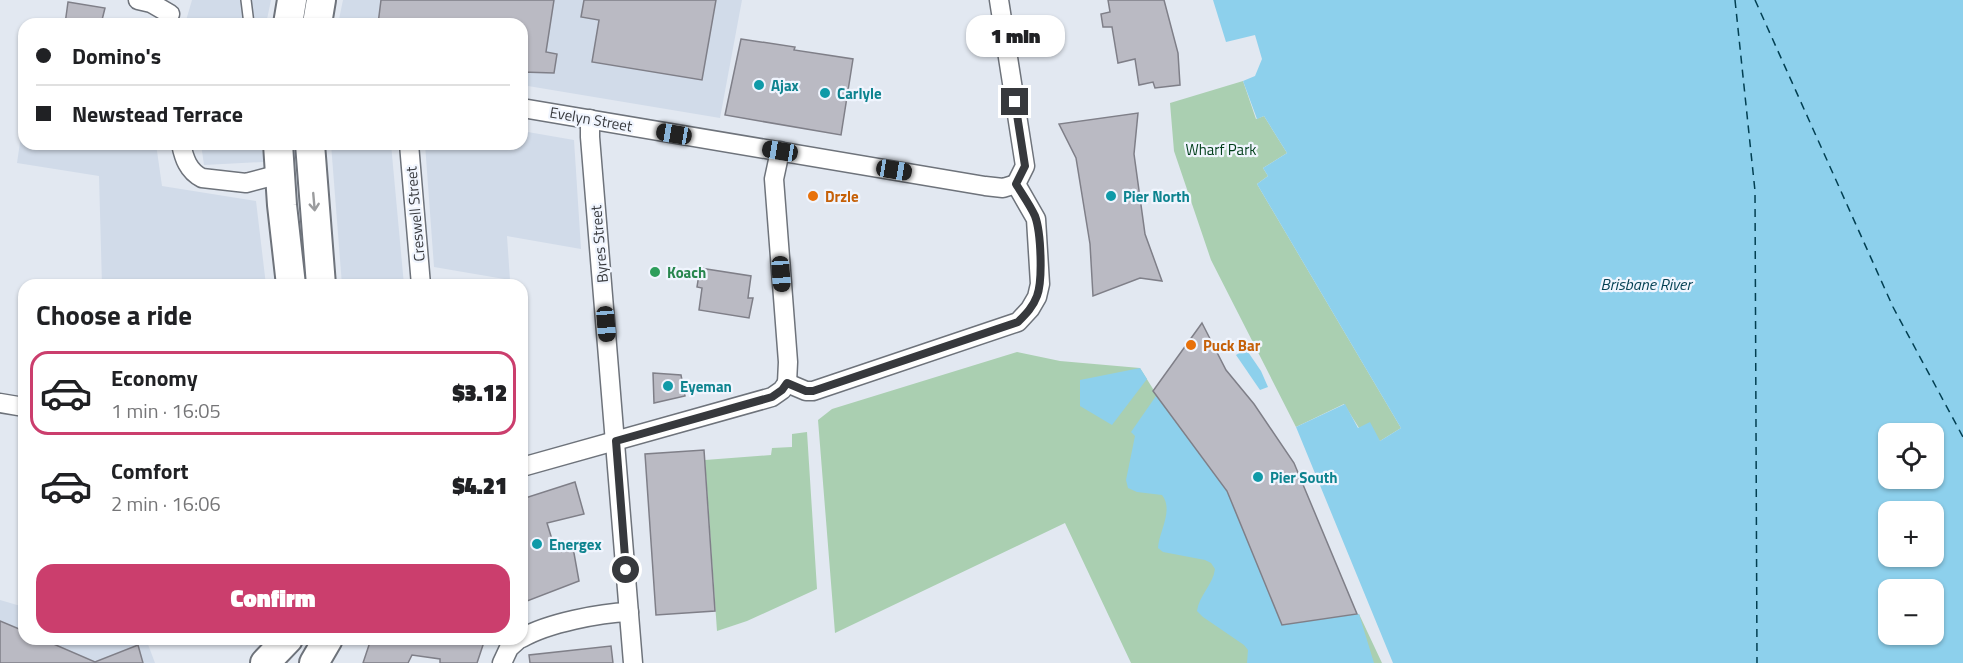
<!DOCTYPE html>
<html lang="en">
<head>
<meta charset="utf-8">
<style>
  body { margin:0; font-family:"Titillium Web",sans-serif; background:#f6f6f6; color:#202124; height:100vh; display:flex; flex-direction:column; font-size:22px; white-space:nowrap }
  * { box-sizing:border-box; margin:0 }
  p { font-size:20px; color:#757577 }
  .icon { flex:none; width:33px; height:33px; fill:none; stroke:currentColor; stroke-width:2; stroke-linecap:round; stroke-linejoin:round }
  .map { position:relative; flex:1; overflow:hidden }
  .sheet { position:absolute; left:18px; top:279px; width:510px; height:366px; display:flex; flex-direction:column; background:#fff; border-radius:18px; box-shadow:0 2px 4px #0004 }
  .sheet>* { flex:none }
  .top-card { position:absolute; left:18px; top:18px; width:510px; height:132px; border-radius:18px; box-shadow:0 2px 4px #0004; display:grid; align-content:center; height:132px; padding:0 18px; background:#fff }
  .controls { position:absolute; left:1878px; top:423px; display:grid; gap:12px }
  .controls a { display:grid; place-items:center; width:66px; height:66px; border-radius:12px; background:#fff; box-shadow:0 2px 4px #0004; font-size:30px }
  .end { position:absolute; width:27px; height:27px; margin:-14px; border:8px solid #37393d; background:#fff; box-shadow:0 0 0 3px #fff }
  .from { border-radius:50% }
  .bubble { position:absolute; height:42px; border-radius:18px; background:#fff; box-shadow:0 2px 4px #0004; font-size:20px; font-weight:800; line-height:42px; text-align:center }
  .car { position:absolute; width:18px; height:36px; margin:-18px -9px; border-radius:8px; box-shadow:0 0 4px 2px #0007; background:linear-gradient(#222 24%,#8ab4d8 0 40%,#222 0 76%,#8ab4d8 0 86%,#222 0) }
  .top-card b { display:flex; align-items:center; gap:21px; height:57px; font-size:22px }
  .top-card b+b { border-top:2px solid #e0e0e0 }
  .top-card i { width:15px; height:15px; background:#202124 }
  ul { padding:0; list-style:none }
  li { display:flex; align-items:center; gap:18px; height:84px; margin:0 12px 9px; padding:0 6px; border:3px solid transparent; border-radius:18px }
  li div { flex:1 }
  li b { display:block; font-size:22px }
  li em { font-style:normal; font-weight:800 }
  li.active { border-color:#cb3e6d }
  li>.icon { width:54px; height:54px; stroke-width:1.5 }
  h2 { padding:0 18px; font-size:27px; line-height:72px }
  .action { display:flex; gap:12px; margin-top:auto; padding:12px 18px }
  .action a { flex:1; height:69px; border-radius:18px; background:#cb3e6d; color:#fff; font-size:24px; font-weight:800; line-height:69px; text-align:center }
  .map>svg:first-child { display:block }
  .built { fill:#d1dbe9 }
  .green { fill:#aacfb1 }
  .water { fill:#8dd0ec; fill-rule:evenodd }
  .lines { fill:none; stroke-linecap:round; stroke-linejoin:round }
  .ferry { stroke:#023f52; stroke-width:1.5; stroke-dasharray:8 6; stroke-linecap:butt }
  .building { fill:#babac3; stroke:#7f7f88; stroke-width:1.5 }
  .lane-casing { stroke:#6e737b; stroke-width:12 }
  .street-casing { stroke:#6e737b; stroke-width:21 }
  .primary-casing { stroke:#6e737b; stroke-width:32 }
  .lane { stroke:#fff; stroke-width:9 }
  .street { stroke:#fff; stroke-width:18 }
  .primary { stroke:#fff; stroke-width:28 }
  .oneway { stroke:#9b9c9e }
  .route { stroke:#37393d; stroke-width:8 }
  .culture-dot { fill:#0f9aa8; stroke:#f0f5fe; stroke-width:2 }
  .food-dot { fill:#e8710a; stroke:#f0f5fe; stroke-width:2 }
  .leisure-dot { fill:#2e9e5b; stroke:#f0f5fe; stroke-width:2 }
  .labels { text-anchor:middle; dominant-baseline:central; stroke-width:4.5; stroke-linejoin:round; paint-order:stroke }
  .culture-label { font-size:15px; font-weight:bold; fill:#0d838f; stroke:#f0f5fe; text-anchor:start }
  .street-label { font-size:15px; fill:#37393d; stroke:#f0f5fe }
  .park-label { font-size:15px; fill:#013f1a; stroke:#f0f5fe }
  .food-label { font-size:15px; font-weight:bold; fill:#c56008; stroke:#f0f5fe; text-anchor:start }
  .leisure-label { font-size:15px; font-weight:bold; fill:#27864d; stroke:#f0f5fe; text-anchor:start }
  .water-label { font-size:16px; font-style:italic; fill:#023f52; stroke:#f0f5fe }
</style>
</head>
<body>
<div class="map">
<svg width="1963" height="663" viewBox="0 0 1963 663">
  <rect width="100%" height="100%" fill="#e2e8f1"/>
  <g class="built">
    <polygon points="192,0 271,0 266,24 185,24"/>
    <polygon points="343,0 742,0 720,118 522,85 522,24 338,24"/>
    <polygon points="24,115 24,144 156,144 162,186 256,201 266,285 102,285 99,176 17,163"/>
    <polygon points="522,131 574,140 581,249 507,236 510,280 434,267 425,144 522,144"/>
    <polygon points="201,144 262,144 263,162 204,165"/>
    <polygon points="331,144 391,144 404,285 342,285"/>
    <polygon points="0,600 24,607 24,639 146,639 155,663 0,663"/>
  </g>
  <g class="green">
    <polygon points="1243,81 1256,119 1264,116 1287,153 1263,168 1268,176 1257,184 1401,428 1380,441 1359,428 1344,404 1296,427 1211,260 1174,151 1170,103"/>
    <polygon points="1017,352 1060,361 1140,368 1158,397 1227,491 1282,625 1359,614 1382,663 1131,663 1065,523 835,633 818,420 832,409"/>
    <polygon points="807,432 817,589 747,621 717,631 705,460 771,455 772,448 792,447 792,434"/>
  </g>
  <g class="water">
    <path d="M1213 0H1963V663H1393L1296 427 1345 404 1358 428 1370 422 1380 441 1401 428 1257 184 1268 176 1263 168 1287 153 1264 116 1257 119 1243 81 1255 76 1262 59 1255 35 1226 42ZM1888 434H1934V478H1888ZM1888 512H1934V556H1888ZM1888 590H1934V634H1888Z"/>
    <polygon points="1246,349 1261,371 1268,387 1260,390 1236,355"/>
    <polygon points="1140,368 1147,379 1112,425 1080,406 1080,380"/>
    <path d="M1156 396 1227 491 1282 625 1359 614 1374 663H1247L1248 650 1244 645 1203 617 1197 611C1199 595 1213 585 1215 569L1211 563 1205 560 1163 552 1158 548C1159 531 1174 510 1162 495L1137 492 1128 488 1126 480 1135 436 1131 432Z"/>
  </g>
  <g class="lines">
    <g class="ferry">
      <polyline points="1735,0 1755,191 1757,663"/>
      <polyline points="1755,0 1893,307 1963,437"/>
    </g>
  </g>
  <g class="building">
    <polygon points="381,0 554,0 546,52 557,54 554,73 522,72 522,24 378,24"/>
    <polygon points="584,0 716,0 702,80 592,62 599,20 581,17"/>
    <polygon points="1108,0 1164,0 1178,53 1180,85 1155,88 1153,82 1139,85 1135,59 1118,63 1112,27 1103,27 1101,14 1110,12"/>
    <polygon points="68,2 105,8 101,24 65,24"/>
    <polygon points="741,39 795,47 794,50 853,59 841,135 725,115"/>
    <polygon points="1138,113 1134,154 1145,234 1162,281 1140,278 1093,296 1090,244 1076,158 1059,124"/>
    <polygon points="700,268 751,276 748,298 753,298 749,318 699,310 702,288 697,287"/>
    <polygon points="1202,323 1226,370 1254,404 1294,463 1357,614 1282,625 1227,491 1153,391"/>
    <polygon points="653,373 681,375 685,396 654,403"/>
    <polygon points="704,450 715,611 656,615 645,454"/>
    <polygon points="575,482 584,514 547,523 554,546 572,542 579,581 522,603 522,499"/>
    <polygon points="0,621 24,631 24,639 42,639 95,662 138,645 143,663 0,663"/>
    <polygon points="371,639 485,639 477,663 440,663 440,659 412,655 408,663 363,663"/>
    <polygon points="611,646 613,663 530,663 529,655"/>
  </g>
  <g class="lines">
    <defs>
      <polyline id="lane" points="246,0 249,24"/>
      <g id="street">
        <polyline points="138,0 151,3 170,14"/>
        <polyline points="999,0 1025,166 1016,184"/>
        <polyline points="522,108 985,186 1003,188 1016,184"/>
        <polyline points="590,119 590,137 633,663"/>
        <path d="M181 144C184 158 188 171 202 178L246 183 280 174"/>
        <polyline points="409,144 421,285"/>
        <polyline points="780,151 774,179 788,362 787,383"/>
        <polyline points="787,383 806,391 813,391 1018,322 1030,309 1037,297 1040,284 1036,219 1016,184"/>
        <polyline points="0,403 24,407"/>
        <polyline points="522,467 772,397 782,390 787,383"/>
        <path d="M522 638C548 623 600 613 629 612"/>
        <polyline points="502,663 509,648 519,639"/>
      </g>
      <g id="primary">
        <polyline points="288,24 292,0"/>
        <polyline points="317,24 321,0"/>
        <polyline points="278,144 282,205 291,285"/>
        <polyline points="310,144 321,285"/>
        <polyline points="265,663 288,639"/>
        <polyline points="314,663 328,639"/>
      </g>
    </defs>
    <use href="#lane" class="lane-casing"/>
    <use href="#street" class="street-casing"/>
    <use href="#primary" class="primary-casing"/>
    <use href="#lane" class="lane"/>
    <use href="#street" class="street"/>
    <use href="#primary" class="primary"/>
  </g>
  <defs><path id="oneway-shaft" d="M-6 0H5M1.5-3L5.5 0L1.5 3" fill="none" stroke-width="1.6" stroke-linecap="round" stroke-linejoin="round" transform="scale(1.5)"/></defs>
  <use class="oneway" href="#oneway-shaft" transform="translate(314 202) rotate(85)"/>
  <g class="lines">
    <path class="route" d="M626 570 616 441 772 397 782 390 787 383 806 391H813L1018 322C1026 314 1033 307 1037 296 1043 280 1041 232 1035 216 1030 205 1022 194 1016 184L1025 166 1015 102"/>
  </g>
  <g class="culture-dot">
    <circle cx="759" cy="85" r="6"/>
    <circle cx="825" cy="93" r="6"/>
    <circle cx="1111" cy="196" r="6"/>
    <circle cx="668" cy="386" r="6"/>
    <circle cx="1258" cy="477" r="6"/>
    <circle cx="537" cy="544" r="6"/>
  </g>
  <g class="food-dot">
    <circle cx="813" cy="196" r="6"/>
    <circle cx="1191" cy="345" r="6"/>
  </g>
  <circle class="leisure-dot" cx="655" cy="272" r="6"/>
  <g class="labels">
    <g class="culture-label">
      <text x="771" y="85">Ajax</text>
      <text x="837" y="93">Carlyle</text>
      <text x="1123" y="196">Pier North</text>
      <text x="680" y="386">Eyeman</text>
      <text x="1270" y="477">Pier South</text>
      <text x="549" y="544">Energex</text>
    </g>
    <g class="street-label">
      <text transform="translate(591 119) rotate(10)">Evelyn Street</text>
      <text transform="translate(415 214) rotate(-95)">Creswell Street</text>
      <text transform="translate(599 244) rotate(-95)">Byres Street</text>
    </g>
    <g class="park-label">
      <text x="1221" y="149">Wharf Park</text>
    </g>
    <g class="food-label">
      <text x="825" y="196">Drzle</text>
      <text x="1203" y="345">Puck Bar</text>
    </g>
    <g class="leisure-label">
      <text x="667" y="272">Koach</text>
    </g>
    <g class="water-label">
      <text x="1646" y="284">Brisbane River</text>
    </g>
  </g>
</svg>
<div class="controls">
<a><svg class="icon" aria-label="locate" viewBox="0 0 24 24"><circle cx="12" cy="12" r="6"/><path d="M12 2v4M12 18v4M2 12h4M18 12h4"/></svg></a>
<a>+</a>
<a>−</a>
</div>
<i class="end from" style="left:626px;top:570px"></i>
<i class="end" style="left:1015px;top:102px"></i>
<div class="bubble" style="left:966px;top:15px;width:99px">1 min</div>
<i class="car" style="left:674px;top:134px;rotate:280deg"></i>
<i class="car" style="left:780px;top:151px;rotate:279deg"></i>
<i class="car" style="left:894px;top:170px;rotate:99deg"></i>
<i class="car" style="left:781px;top:274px;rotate:176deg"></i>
<i class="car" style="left:606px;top:324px;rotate:175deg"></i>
<div class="top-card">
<b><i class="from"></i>Domino's</b>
<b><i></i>Newstead Terrace</b>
</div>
<section class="sheet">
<h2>Choose a ride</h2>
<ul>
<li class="active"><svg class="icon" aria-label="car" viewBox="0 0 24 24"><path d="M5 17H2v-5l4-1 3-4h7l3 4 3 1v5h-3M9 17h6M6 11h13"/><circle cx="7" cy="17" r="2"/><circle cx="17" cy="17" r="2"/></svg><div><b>Economy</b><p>1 min · 16:05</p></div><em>$3.12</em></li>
<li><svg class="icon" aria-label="car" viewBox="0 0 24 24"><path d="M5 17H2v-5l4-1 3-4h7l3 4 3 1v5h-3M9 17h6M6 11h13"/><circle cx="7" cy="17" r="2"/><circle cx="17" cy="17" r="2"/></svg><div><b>Comfort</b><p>2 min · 16:06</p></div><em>$4.21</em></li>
</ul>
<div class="action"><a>Confirm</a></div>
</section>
</div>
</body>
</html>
